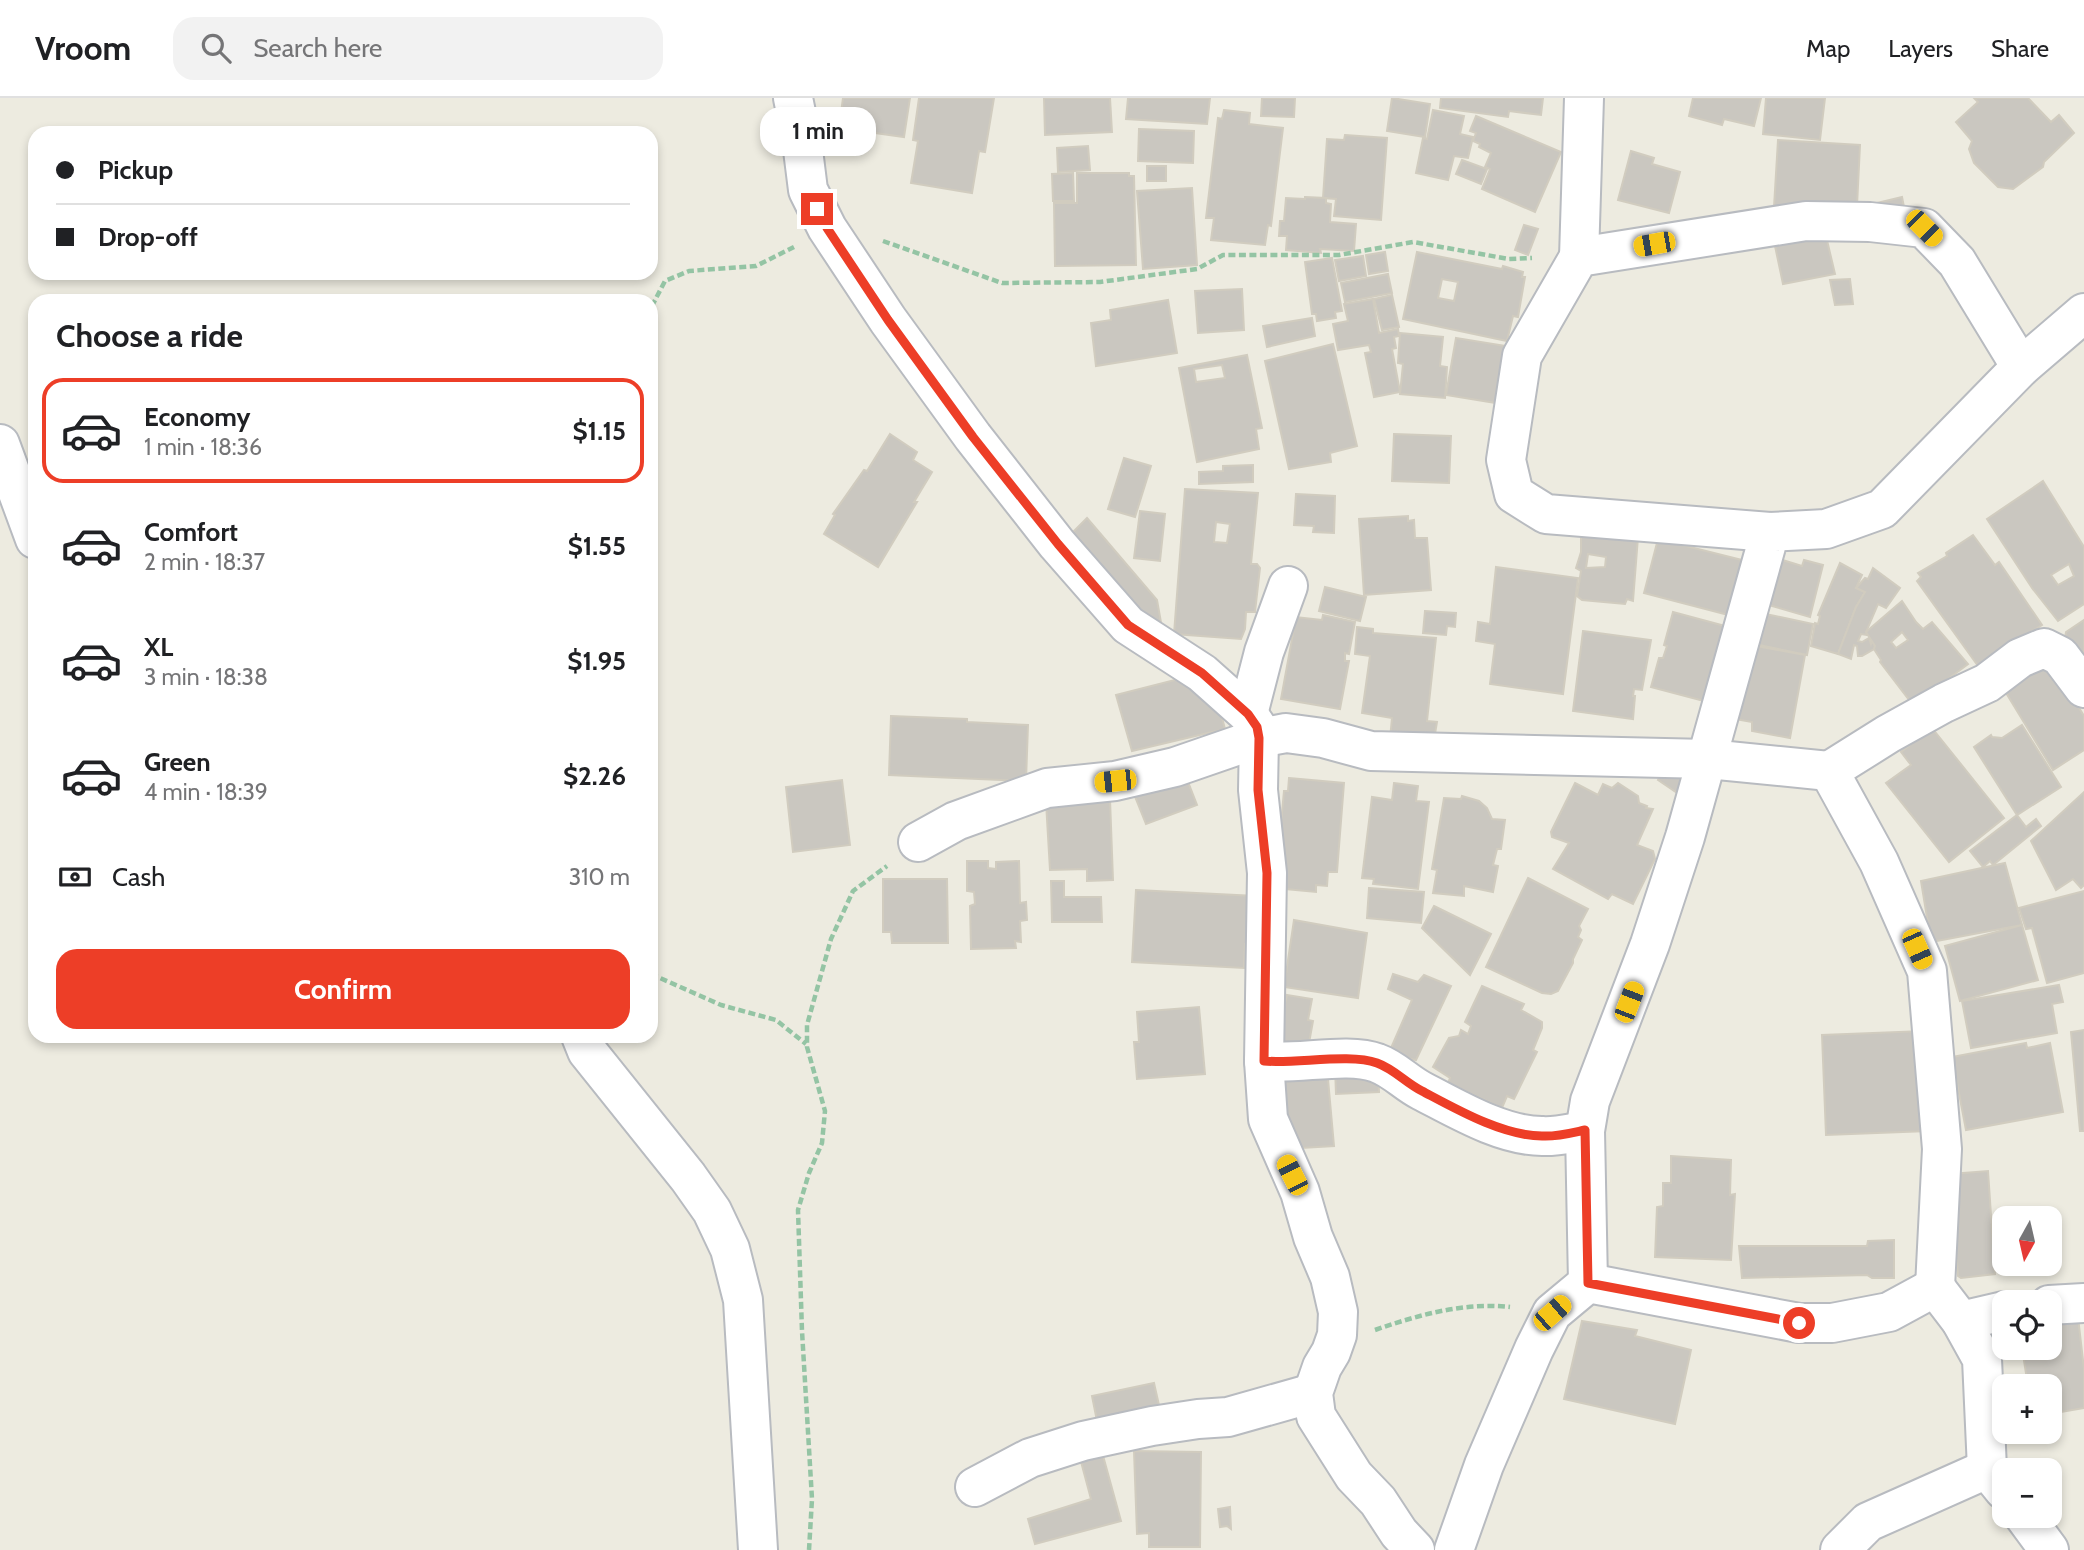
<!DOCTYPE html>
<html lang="en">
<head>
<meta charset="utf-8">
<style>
  body { margin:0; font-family:Cabin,sans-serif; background:#f2f2f2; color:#202124; height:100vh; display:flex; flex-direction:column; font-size:26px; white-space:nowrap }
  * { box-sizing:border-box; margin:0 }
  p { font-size:23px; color:#757577 }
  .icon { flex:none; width:38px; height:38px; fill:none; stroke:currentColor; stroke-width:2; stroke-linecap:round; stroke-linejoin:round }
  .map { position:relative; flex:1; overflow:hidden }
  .panel { position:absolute; left:28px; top:196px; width:630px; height:749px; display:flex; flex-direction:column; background:#fff; border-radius:21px; box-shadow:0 4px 10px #0003 }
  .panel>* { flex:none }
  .top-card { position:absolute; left:28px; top:28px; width:630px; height:154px; border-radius:21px; box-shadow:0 4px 10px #0003; display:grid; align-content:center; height:154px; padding:0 28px; background:#fff }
  .needle { width:46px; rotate:188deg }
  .buttons { position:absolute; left:1992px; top:1108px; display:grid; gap:14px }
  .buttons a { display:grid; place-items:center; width:70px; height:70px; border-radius:14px; background:#fff; box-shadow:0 4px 10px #0003; font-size:35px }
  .end { position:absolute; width:32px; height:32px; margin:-16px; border:9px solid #ed3e27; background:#fff; box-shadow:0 0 0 4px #fff }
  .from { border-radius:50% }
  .bubble { position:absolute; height:49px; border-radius:21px; background:#fff; box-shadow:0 4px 10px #0003; font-size:23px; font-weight:700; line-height:49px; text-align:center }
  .car { position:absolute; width:21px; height:42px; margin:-21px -10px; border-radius:9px; box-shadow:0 0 5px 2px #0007; background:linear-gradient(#f5c518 24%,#345 0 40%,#f5c518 0 76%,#345 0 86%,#f5c518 0) }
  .top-card b { display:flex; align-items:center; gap:24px; height:66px; font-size:26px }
  .top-card b+b { border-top:2px solid #e0e0e0 }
  .top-card i { width:18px; height:18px; background:#202124 }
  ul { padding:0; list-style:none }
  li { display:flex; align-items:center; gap:21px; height:105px; margin:0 14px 10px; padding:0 14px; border:4px solid transparent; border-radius:21px }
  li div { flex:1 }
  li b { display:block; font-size:26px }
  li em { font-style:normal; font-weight:700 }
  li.active { border-color:#ed3e27 }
  li>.icon { width:63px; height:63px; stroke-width:1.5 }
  h2 { padding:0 28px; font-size:32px; line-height:84px }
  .pay { display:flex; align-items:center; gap:18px; height:77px; padding:0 28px; font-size:26px }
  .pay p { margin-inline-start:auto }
  .action { display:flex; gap:14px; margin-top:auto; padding:14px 28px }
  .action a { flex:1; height:80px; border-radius:21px; background:#ed3e27; color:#fff; font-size:28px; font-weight:700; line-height:80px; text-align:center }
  header { display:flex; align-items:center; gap:42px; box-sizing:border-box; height:98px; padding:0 35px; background:#fff; border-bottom:2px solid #e0e0e0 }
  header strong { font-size:33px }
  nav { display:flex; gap:38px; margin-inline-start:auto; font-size:24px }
  .search { width:490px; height:63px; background:#f2f2f2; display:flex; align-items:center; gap:18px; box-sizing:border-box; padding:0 24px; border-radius:21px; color:#757577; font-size:26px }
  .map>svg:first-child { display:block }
  .building { fill:#cac7c0; stroke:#d1ccbf; stroke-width:2; fill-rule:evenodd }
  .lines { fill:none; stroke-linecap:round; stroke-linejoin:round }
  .minor-casing { stroke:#b8bbc0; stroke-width:42 }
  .path { stroke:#94c4a4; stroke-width:4.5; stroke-dasharray:7 3.5; stroke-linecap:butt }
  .minor { stroke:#fff; stroke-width:38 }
  .route { stroke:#ed3e27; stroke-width:9 }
</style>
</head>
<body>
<header>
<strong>Vroom</strong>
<div class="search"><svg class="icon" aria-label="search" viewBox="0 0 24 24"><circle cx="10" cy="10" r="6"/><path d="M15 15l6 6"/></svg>Search here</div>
<nav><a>Map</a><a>Layers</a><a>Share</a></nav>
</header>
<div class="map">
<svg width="2084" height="1452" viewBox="0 0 2084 1452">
  <rect width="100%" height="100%" fill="#edebe0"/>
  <g class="building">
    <polygon points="843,0 910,0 904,39 839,30"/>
    <polygon points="919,0 994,0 985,54 979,53 972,95 911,85 918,43 913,42"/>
    <polygon points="1044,0 1110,0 1112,34 1045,37"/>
    <polygon points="1128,0 1210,0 1207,26 1126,21"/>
    <polygon points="1262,0 1295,0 1294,19 1261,18"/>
    <polygon points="1392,0 1430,6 1425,39 1387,33"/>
    <polygon points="1441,0 1543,0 1541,17 1509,13 1508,19 1440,10"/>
    <polygon points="1693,0 1761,0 1754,28 1724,21 1722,27 1689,18"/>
    <polygon points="1766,0 1825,0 1820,42 1763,36"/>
    <polygon points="1974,0 2028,0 2051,24 2059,17 2074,35 2044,64 2043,69 2013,91 1998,89 1974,65 1969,51 1972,43 1956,24 1978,4"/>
    <polygon points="1224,12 1250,15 1249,26 1283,30 1271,128 1268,127 1265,147 1211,142 1214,120 1206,120 1218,20 1222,21"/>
    <polygon points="1433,12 1464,18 1460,36 1473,39 1468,60 1454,58 1448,82 1416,75 1423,40 1427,41"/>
    <polygon points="1476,18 1561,54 1535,114 1482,91 1490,71 1485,69 1491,55 1479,49 1480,46 1473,43 1476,35 1470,33"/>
    <polygon points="1139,31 1194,33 1193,65 1138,63"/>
    <polygon points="841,35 848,37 847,39 862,40 860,55 838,52"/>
    <polygon points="1345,37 1387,40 1381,122 1334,118 1336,101 1323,100 1327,41 1344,42"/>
    <polygon points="1778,42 1860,47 1857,108 1774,109"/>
    <polygon points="1088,48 1090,72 1058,74 1057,50"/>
    <polygon points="1631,53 1654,60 1652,66 1680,74 1669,115 1618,102"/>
    <polygon points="1462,62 1487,71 1481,86 1456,76"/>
    <rect x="1147" y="68" width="19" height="15"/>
    <polygon points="1073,75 1074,103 1053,103 1052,76"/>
    <polygon points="1077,75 1129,75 1129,78 1134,78 1136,167 1055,168 1054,105 1077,105"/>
    <polygon points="1192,90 1197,167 1143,171 1137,93"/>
    <polygon points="1305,99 1326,100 1326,105 1331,106 1330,124 1356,126 1354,153 1320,151 1321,155 1286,152 1287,138 1279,138 1280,123 1284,123 1286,100 1305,101"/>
    <polygon points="1902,99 1904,109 1880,115 1877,105"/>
    <polygon points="1524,127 1538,131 1528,157 1515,152"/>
    <polygon points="1826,138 1835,176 1783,186 1775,148"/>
    <polygon points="1385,154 1388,173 1369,176 1366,157"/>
    <path d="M1417 154 1502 171 1503 168 1523 174 1522 179H1525L1518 219 1513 218 1507 243 1403 221ZM1442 181 1458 184 1454 203 1438 200Z"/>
    <polygon points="1363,158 1366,178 1339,183 1335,162"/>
    <polygon points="1332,160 1342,213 1335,214 1336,220 1317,223 1316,216 1312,216 1305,164"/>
    <polygon points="1388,176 1392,195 1345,204 1341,185"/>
    <polygon points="1850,181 1853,206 1835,207 1830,182"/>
    <polygon points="1242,191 1244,232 1198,235 1195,193"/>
    <polygon points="1392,197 1399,229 1382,232 1374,201"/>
    <polygon points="1373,201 1379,235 1398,231 1399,238 1394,239 1396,250 1392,251 1400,294 1374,299 1365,255 1371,254 1369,247 1338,252 1333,226 1348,223 1344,206"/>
    <polygon points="1168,202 1177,255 1096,268 1091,225 1111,222 1110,212"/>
    <polygon points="1312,220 1315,238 1267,249 1263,228"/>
    <polygon points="1400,235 1443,239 1440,268 1447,269 1445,300 1400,296 1403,266 1398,265"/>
    <polygon points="1456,240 1506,248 1496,305 1446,297"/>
    <polygon points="1333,246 1357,348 1330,355 1331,364 1289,371 1265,263"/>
    <path d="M1247 257 1262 330 1256 331 1259 351 1197 364 1179 270ZM1222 267 1225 280 1196 284 1194 271Z"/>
    <polygon points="890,336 917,354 913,362 932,374 914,404 917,404 878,469 824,436 835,417 833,416 864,372 867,373"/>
    <polygon points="1394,336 1451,338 1449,385 1392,383"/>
    <polygon points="1124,360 1151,368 1135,419 1108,411"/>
    <polygon points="1253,367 1253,384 1199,386 1199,374 1223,373 1223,368"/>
    <path d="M2043 383 2084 449V506L2058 523 2032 490 1987 421ZM2069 466 2074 478 2058 487 2051 477Z"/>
    <path d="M1185 391 1258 395 1251 466H1257L1260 470 1255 514H1246L1245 531 1241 541 1174 536ZM1216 424 1230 426 1227 445 1214 444Z"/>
    <polygon points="1296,396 1335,398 1334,435 1313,434 1314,428 1294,427"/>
    <polygon points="1140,413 1165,416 1160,463 1134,460"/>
    <polygon points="1408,418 1408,423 1414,422 1415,440 1427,440 1431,492 1364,497 1359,421"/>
    <polygon points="1087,420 1157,502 1162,530 1143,527 1068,439"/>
    <path d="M1581 427 1638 439 1633 503 1627 501 1625 506 1582 502 1577 498 1581 473 1576 470 1581 454ZM1588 456 1606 459 1605 469 1586 470Z"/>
    <polygon points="1973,437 1995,467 1999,464 2042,527 1978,568 1917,483 1921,479 1918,475 1947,458 1946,455"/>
    <polygon points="1658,441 1750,464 1736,519 1644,495"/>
    <polygon points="1776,460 1802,468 1804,462 1823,467 1810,519 1765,506"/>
    <polygon points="1840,465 1862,477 1856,490 1865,494 1856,509 1838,556 1811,548 1815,525 1818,526 1820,518 1818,517"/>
    <polygon points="1496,469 1578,480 1563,596 1490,586 1495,546 1476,543 1478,524 1490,526"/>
    <polygon points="1873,470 1900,490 1886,510 1878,506 1866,534 1867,537 1861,536 1858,543 1862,544 1869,540 1871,546 1872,543 1875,548 1874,551 1862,558 1858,558 1857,548 1854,547 1851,561 1838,556 1856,509 1865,494 1856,490 1865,480 1868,481"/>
    <polygon points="1325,489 1366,499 1360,523 1319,513"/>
    <path d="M1902 503 1916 524 1923 531 1932 524 1968 566 1913 607 1880 564 1881 562 1874 551 1875 548 1866 534ZM1902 534 1908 542 1896 550 1891 544Z"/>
    <polygon points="1425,513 1456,515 1455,529 1447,528 1446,537 1423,535"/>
    <polygon points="1673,514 1725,528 1704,603 1651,589 1659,560 1663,560 1667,548 1664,547"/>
    <polygon points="1761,515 1813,526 1807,557 1754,546"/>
    <polygon points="1323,517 1355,524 1349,556 1345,555 1345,563 1349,563 1340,611 1281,601 1296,519 1322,522"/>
    <polygon points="2084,522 2084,571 2065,540 2066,534"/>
    <polygon points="1357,529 1373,531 1373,535 1436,540 1427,623 1437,624 1434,642 1390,641 1392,620 1362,615 1370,558 1355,556"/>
    <polygon points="1583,533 1651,542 1642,592 1634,591 1633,598 1635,598 1633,621 1573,613"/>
    <polygon points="1751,547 1805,557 1790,640 1752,633 1752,624 1735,621"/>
    <polygon points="2051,564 2084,618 2084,652 2053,672 2000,585"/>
    <polygon points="1198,576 1216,597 1225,631 1132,653 1116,597"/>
    <polygon points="891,618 967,621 967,624 1028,627 1026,683 889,677"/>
    <polygon points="2022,627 2061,689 2017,717 1974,649 1991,637 1992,639 2002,640"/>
    <polygon points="1932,630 2004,720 1949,764 1886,685 1911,667 1901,654"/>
    <polygon points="1664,671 1691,688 1686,701 1658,682"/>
    <polygon points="1185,676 1197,707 1146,726 1134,696"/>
    <polygon points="1289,680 1344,685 1337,774 1328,774 1327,788 1316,787 1316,794 1275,790 1284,693 1288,693"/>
    <polygon points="842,682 850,747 793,754 786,689"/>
    <polygon points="1394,685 1418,688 1416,703 1429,704 1418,791 1373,786 1374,781 1362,780 1372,699 1392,702"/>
    <polygon points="1575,685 1598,697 1603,686 1612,690 1618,685 1638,698 1639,705 1647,708 1646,710 1653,711 1637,747 1653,753 1655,761 1633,806 1612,796 1608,801 1553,771 1569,745 1552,739 1551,734"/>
    <polygon points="2084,694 2084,787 2081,790 2073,781 2056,792 2031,743"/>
    <polygon points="1462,698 1479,703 1487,710 1492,721 1505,722 1501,751 1497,751 1493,767 1498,768 1493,794 1464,788 1464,798 1433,795 1437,772 1432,771 1444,700 1461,701"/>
    <polygon points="1110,701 1113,782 1087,783 1087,771 1050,772 1046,704"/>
    <polygon points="2017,717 2026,729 2036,721 2041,728 1993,767 1990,763 1983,769 1970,753"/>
    <polygon points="967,763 988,763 988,770 996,771 996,764 1019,763 1020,805 1026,804 1027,822 1020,823 1021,844 1015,843 1016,850 971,851 970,808 975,806 974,794 967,793"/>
    <polygon points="2005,765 2022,827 1931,844 1921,783"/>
    <polygon points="1528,780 1588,811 1579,828 1581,832 1578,839 1582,842 1573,861 1573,865 1558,893 1551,896 1542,895 1486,869"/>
    <polygon points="883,781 947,781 948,845 892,845 891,834 883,834"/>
    <polygon points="1051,783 1064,783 1064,799 1101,799 1102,824 1052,824"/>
    <polygon points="1369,790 1424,794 1421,825 1367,820"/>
    <polygon points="1136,792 1256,798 1254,846 1245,846 1244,870 1132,864"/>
    <polygon points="2084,793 2084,875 2047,885 2032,830 2026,831 2019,810"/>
    <polygon points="1434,808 1491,836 1470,877 1422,830"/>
    <polygon points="1294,822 1367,835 1358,900 1284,889"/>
    <polygon points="2022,827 2038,882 1960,903 1945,848"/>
    <polygon points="1393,876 1418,884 1424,877 1451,888 1416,962 1407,960 1405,963 1391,950 1412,902 1388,891"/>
    <polygon points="2059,887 2063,904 2052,906 2057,935 1971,950 1962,903"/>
    <polygon points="1482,888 1524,906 1521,912 1542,924 1542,930 1533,952 1537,954 1514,1001 1507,998 1502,1010 1448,985 1450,980 1433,969 1449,940 1459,938 1461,932 1468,936 1471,928 1465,924"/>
    <polygon points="1287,897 1312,901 1308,922 1313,923 1307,956 1274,950"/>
    <polygon points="1199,909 1205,976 1137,981 1134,944 1139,944 1137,914"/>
    <polygon points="2084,932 2084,1033 2080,1033 2071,934"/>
    <polygon points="1924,933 1928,1033 1826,1037 1822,937"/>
    <polygon points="2026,945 2027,950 2050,945 2063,1014 1966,1032 1952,959"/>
    <polygon points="1335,969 1378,969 1379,994 1336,996"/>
    <polygon points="1327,970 1334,1048 1284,1051 1274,974"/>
    <polygon points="1671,1058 1731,1062 1730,1097 1735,1096 1731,1162 1655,1159 1657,1109 1663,1108 1663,1085 1671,1085"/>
    <polygon points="1988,1073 1995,1176 1961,1180 1958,1178 1951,1076"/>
    <polygon points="1894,1142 1894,1180 1872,1180 1867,1177 1742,1180 1739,1148 1867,1148 1868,1143"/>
    <polygon points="2078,1219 2084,1271 2084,1310 2049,1316 2049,1288 2028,1288 2022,1250 2049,1250 2049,1225"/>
    <polygon points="1582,1223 1637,1232 1635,1238 1691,1252 1675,1326 1564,1301"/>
    <polygon points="1154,1285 1161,1316 1099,1333 1092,1298"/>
    <polygon points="1134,1353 1201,1354 1200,1449 1149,1449 1149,1435 1137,1436"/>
    <polygon points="1102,1354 1121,1423 1035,1446 1028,1421 1091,1401 1080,1360"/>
    <polygon points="1230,1409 1231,1431 1227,1428 1220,1429 1218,1411"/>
  </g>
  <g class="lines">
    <defs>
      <g id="minor">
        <polyline points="793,0 802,44 808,92 827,130 888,222 973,339 1057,446 1128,527 1202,575 1248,616 1257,629 1259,640 1258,692 1267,775 1264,963 1268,1021 1300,1094 1313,1139 1330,1179 1338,1214 1337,1237 1331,1254 1322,1269 1313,1295 1316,1318 1354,1378 1378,1403 1399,1435 1415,1452"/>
        <polyline points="1579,159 1584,0"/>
        <polyline points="0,346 35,441"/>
        <polyline points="1770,434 1546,416 1514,396 1506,362 1522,258 1579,159 1806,123 1870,124 1924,130 1957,164 2021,269"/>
        <polyline points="1248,616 1264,554 1288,488"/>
        <polyline points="1829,673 1888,636 1944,605 1987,585 2020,560 2044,550 2060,558 2084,590"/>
        <polyline points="918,744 956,723 1047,690 1115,683 1175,669 1259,640 1286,635 1323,640 1371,653 1708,661 1829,673 1879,764 1927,873 1942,1051 1935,1189"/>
        <polyline points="581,938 587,953 688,1079 712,1113 730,1151 743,1202 758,1452"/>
        <path d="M1264 963C1297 967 1348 954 1377 965 1394 971 1406 985 1422 993 1457 1011 1502 1038 1542 1038 1556 1039 1571 1035 1585 1033"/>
        <polyline points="1588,1185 1585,1033 1590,1003 1650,846 1685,739 1770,434 1826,431 1882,411 2021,269 2084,215"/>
        <polyline points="2049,1207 2084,1205"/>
        <polyline points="1961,1223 2004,1213"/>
        <polyline points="975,1389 1030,1360 1083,1343 1152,1328 1198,1321 1228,1319 1313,1295"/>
        <polyline points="2024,1418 2049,1452"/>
        <polyline points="1454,1452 1484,1367 1534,1251 1552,1215 1588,1185 1799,1225 1832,1225 1889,1214 1935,1189 1961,1223 1982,1261 1987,1371 2004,1392"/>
        <polyline points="1840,1452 1868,1424 1987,1371"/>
      </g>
    </defs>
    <use href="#minor" class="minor-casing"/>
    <g class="path">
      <polyline points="883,143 1002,185 1100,184 1197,171 1223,157 1339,157 1413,144 1509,161 1532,160"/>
      <polyline points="651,219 653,206 665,183 689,173 756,168 794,149"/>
      <polyline points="651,876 721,907 776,922 806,946"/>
      <path d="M1375 1232C1418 1217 1464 1204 1510 1209"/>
      <polyline points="809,1452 812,1401 802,1233 798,1112 809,1075 822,1045 825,1013 807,949 807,927 831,841 853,793 887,768"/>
    </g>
    <use href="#minor" class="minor"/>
  </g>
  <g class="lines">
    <path class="route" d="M817 111 827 130 888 222 973 339 1058 446 1128 527 1202 575 1248 616 1257 629 1259 640 1258 692 1267 775 1264 963C1296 966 1350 955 1377 965 1394 971 1406 985 1422 993 1456 1011 1503 1038 1542 1038 1556 1039 1571 1035 1585 1032L1588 1185 1799 1225"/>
  </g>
</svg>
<div class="buttons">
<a><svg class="needle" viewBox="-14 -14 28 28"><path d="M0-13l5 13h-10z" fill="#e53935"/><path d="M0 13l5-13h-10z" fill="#757577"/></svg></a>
<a><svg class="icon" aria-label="locate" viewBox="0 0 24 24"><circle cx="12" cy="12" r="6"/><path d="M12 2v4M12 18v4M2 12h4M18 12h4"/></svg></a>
<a>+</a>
<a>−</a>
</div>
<i class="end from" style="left:1799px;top:1225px"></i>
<i class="end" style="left:817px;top:111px"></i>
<div class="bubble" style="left:760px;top:9px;width:116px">1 min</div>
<i class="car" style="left:1924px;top:130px;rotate:135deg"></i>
<i class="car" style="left:1654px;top:146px;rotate:260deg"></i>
<i class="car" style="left:1115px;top:683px;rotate:264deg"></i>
<i class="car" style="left:1917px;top:851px;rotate:156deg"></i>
<i class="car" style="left:1629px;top:904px;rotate:21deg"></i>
<i class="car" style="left:1292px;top:1077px;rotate:333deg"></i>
<i class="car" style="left:1552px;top:1215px;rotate:49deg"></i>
<div class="top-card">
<b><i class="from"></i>Pickup</b>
<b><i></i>Drop-off</b>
</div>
<section class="panel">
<h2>Choose a ride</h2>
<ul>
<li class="active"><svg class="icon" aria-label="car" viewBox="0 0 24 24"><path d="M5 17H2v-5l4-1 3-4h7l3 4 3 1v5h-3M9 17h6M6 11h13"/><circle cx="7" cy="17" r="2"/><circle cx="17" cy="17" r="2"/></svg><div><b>Economy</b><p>1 min · 18:36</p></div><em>$1.15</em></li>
<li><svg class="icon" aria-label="car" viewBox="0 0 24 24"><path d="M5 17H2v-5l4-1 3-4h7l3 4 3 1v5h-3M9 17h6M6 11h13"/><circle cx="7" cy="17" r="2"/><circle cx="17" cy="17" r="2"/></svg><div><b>Comfort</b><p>2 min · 18:37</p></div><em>$1.55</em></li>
<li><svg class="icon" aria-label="car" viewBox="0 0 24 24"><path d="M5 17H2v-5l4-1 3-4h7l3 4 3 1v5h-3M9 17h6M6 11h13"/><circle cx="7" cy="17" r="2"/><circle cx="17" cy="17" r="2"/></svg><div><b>XL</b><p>3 min · 18:38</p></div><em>$1.95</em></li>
<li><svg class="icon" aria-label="car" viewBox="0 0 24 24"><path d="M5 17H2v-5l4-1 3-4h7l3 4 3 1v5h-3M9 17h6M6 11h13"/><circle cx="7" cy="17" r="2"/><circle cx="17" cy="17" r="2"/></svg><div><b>Green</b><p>4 min · 18:39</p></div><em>$2.26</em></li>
</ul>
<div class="pay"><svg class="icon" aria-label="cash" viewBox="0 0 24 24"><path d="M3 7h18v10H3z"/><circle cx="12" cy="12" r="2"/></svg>Cash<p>310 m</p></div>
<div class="action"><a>Confirm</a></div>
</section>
</div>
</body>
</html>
